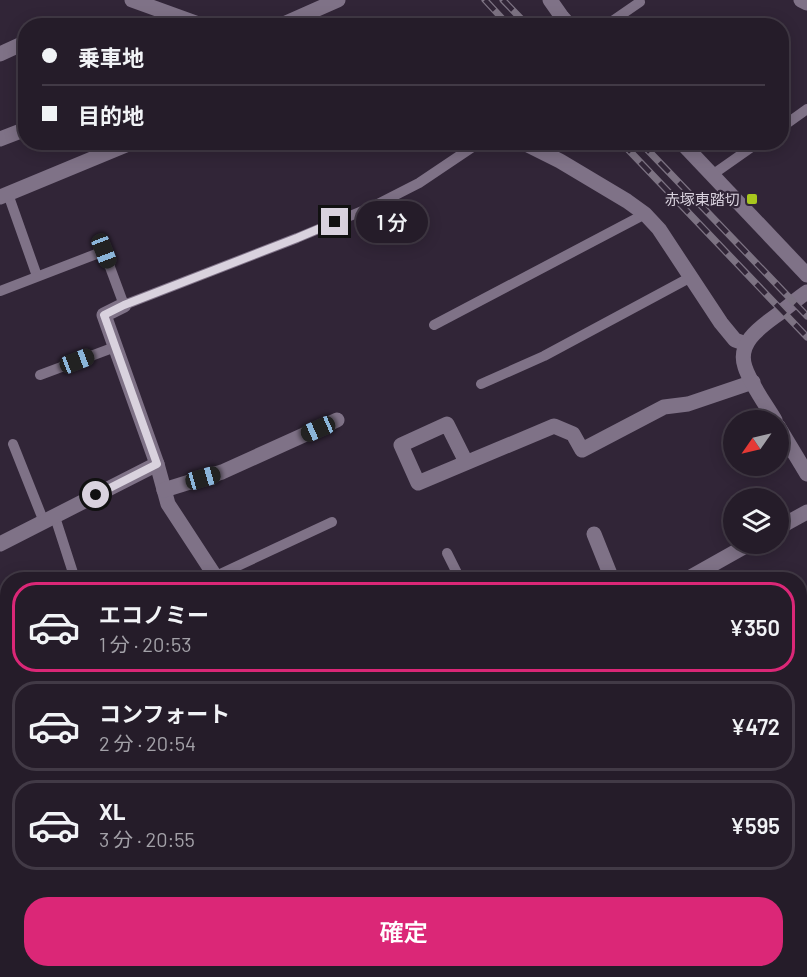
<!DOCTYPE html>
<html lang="ja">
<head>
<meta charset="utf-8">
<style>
  body { margin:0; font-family:Barlow,"Noto Sans JP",sans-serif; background:#2d2531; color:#f1f3f6; height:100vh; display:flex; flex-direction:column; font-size:22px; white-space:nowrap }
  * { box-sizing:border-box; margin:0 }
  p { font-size:20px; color:#a3a1a8 }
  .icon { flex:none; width:33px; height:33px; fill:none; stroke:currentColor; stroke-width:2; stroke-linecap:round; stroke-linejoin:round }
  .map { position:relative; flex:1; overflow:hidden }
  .drawer { position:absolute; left:0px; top:572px; width:807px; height:406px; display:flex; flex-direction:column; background:#251c29; border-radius:24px 24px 0 0; box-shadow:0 3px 15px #0003,0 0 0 2px #423a46 }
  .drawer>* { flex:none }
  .top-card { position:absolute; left:18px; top:18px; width:771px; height:132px; border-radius:24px; box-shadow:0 3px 15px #0003,0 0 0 2px #423a46; display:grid; align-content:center; height:132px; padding:0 24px; background:#251c29 }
  .needle { width:39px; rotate:236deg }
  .fabs { position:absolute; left:723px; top:410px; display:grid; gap:12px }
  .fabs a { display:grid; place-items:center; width:66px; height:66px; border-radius:50%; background:#251c29; box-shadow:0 3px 15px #0003,0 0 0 2px #423a46; font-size:30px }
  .end { position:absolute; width:27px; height:27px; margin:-14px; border:8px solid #d9d2de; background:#111; box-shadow:0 0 0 3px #111 }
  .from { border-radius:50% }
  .bubble { position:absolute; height:42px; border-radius:21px; background:#251c29; box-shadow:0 3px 15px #0003,0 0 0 2px #423a46; font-size:20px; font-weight:600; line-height:42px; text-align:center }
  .car { position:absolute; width:18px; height:36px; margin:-18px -9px; border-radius:8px; box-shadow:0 0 4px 2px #0007; background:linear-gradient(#222 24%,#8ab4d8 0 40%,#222 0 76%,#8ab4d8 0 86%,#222 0) }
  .top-card b { display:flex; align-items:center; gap:21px; height:57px; font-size:22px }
  .top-card b+b { border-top:2px solid #423a46 }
  .top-card i { width:15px; height:15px; background:#f1f3f6 }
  ul { padding:10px 0 0; list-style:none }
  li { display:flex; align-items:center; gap:18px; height:90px; margin:0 12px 9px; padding:0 12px; border:3px solid #423a46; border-radius:24px }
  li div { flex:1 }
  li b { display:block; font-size:22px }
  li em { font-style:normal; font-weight:600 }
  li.selected { border-color:#db2777 }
  li>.icon { width:54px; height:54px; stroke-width:1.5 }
  .action { display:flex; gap:12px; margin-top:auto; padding:12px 24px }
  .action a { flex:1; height:69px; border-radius:24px; background:#db2777; color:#fff; font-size:24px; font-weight:600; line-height:69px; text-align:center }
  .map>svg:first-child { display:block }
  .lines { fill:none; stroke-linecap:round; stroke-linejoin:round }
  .service { stroke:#7f7287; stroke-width:10 }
  .minor { stroke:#7f7287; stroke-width:15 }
  .tertiary { stroke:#7f7287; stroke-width:15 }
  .secondary { stroke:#7f7287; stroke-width:15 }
  .rail-casing { stroke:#7d7383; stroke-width:7 }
  .rail { stroke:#312537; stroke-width:4.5; stroke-dasharray:14; stroke-linecap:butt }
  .route { stroke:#d9d2de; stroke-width:8 }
  .poi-dot { fill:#a8c71d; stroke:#312537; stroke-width:2 }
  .labels { text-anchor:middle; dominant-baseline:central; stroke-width:4.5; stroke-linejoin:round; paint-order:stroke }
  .poi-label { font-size:15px; fill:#d9d2de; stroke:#312537; text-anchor:end }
</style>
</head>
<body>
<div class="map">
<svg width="807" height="977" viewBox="0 0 807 977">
  <rect width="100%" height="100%" fill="#312537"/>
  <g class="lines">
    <g class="service">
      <polyline points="605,26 640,2"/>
      <polyline points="782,127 807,109"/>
      <polyline points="712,175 759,142"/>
      <polyline points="8,194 37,276"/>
      <polyline points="0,291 104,251 124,305 297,238 374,206 419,183 480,142"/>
      <polyline points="434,325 645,214"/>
      <polyline points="40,375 115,347"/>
      <polyline points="481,384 544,356 691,277"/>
      <polyline points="13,444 44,522"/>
      <polyline points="55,517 75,579"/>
      <polyline points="447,553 460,579"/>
      <polyline points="216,576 332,522"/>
    </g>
    <g class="minor">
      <polyline points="801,0 807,3"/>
      <polyline points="279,26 338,0"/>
      <polyline points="0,54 26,42"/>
      <polyline points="0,139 26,129"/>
      <polyline points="0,197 133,142"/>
      <polyline points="124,305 104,315 157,464 168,504 217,579"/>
      <polyline points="466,462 447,424 401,445 418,483 554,426 573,434 582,450 664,407 688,404 753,382"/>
      <polyline points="164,490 222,472 337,420"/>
      <polyline points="778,528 807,512"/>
      <polyline points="594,534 612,579"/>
      <polyline points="0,544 157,464"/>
      <polyline points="687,579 751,543"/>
      <polyline points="0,714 8,714"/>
      <polyline points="800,773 807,770"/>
      <polyline points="0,774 8,773"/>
      <polyline points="0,839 8,875"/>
      <polyline points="0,910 8,902"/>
    </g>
    <g class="tertiary">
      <polyline points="132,0 204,26"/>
      <polyline points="522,142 560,161 627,201 645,214 659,229 721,323 735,340 746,344"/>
    </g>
    <g class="secondary">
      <polyline points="550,0 562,17 570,26"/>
      <polyline points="681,142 807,275"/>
      <path d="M775 420C766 405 750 383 745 367 736 341 764 325 781 312 790 305 798 298 807 292"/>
      <polyline points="778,426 807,474"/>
    </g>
    <defs>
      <g id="rail">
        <polyline points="485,0 509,26"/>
        <polyline points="503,0 528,26"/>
        <polyline points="621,142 807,337"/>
        <polyline points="640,142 807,316"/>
      </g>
    </defs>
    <use href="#rail" class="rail-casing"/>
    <use href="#rail" class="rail"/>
  </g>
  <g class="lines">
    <polyline class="route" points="96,495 157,464 104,315 124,305 297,238 335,222"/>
  </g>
  <rect class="poi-dot" x="746" y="193" width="12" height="12" rx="3"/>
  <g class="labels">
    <g class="poi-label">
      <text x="740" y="199">赤塚東踏切</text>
    </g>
  </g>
</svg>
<div class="fabs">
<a><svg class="needle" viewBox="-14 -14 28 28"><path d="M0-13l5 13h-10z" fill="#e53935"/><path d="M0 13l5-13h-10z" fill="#a3a1a8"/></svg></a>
<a><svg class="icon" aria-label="layers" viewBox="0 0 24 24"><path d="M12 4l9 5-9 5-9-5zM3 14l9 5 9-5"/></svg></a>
</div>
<i class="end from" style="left:96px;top:495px"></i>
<i class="end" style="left:335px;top:222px"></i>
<div class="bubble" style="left:356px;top:201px;width:72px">1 分</div>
<i class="car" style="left:104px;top:251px;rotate:159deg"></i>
<i class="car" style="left:77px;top:361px;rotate:69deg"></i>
<i class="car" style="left:318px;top:429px;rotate:246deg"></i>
<i class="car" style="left:203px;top:478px;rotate:74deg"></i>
<div class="top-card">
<b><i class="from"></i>乗車地</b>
<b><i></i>目的地</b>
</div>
<section class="drawer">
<ul>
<li class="selected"><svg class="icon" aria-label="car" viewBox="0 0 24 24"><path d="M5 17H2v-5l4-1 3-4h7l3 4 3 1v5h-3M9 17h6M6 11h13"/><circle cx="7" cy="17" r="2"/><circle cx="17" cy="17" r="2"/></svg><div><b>エコノミー</b><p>1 分 · 20:53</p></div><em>¥350</em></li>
<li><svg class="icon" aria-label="car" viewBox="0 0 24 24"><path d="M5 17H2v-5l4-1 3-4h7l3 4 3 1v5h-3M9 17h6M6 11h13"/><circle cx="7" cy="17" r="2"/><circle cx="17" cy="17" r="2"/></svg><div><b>コンフォート</b><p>2 分 · 20:54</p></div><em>¥472</em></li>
<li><svg class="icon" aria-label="car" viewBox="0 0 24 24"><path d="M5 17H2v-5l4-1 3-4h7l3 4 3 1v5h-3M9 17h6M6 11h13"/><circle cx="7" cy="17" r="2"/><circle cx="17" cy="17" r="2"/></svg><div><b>XL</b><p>3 分 · 20:55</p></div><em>¥595</em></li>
</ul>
<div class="action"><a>確定</a></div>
</section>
</div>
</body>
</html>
